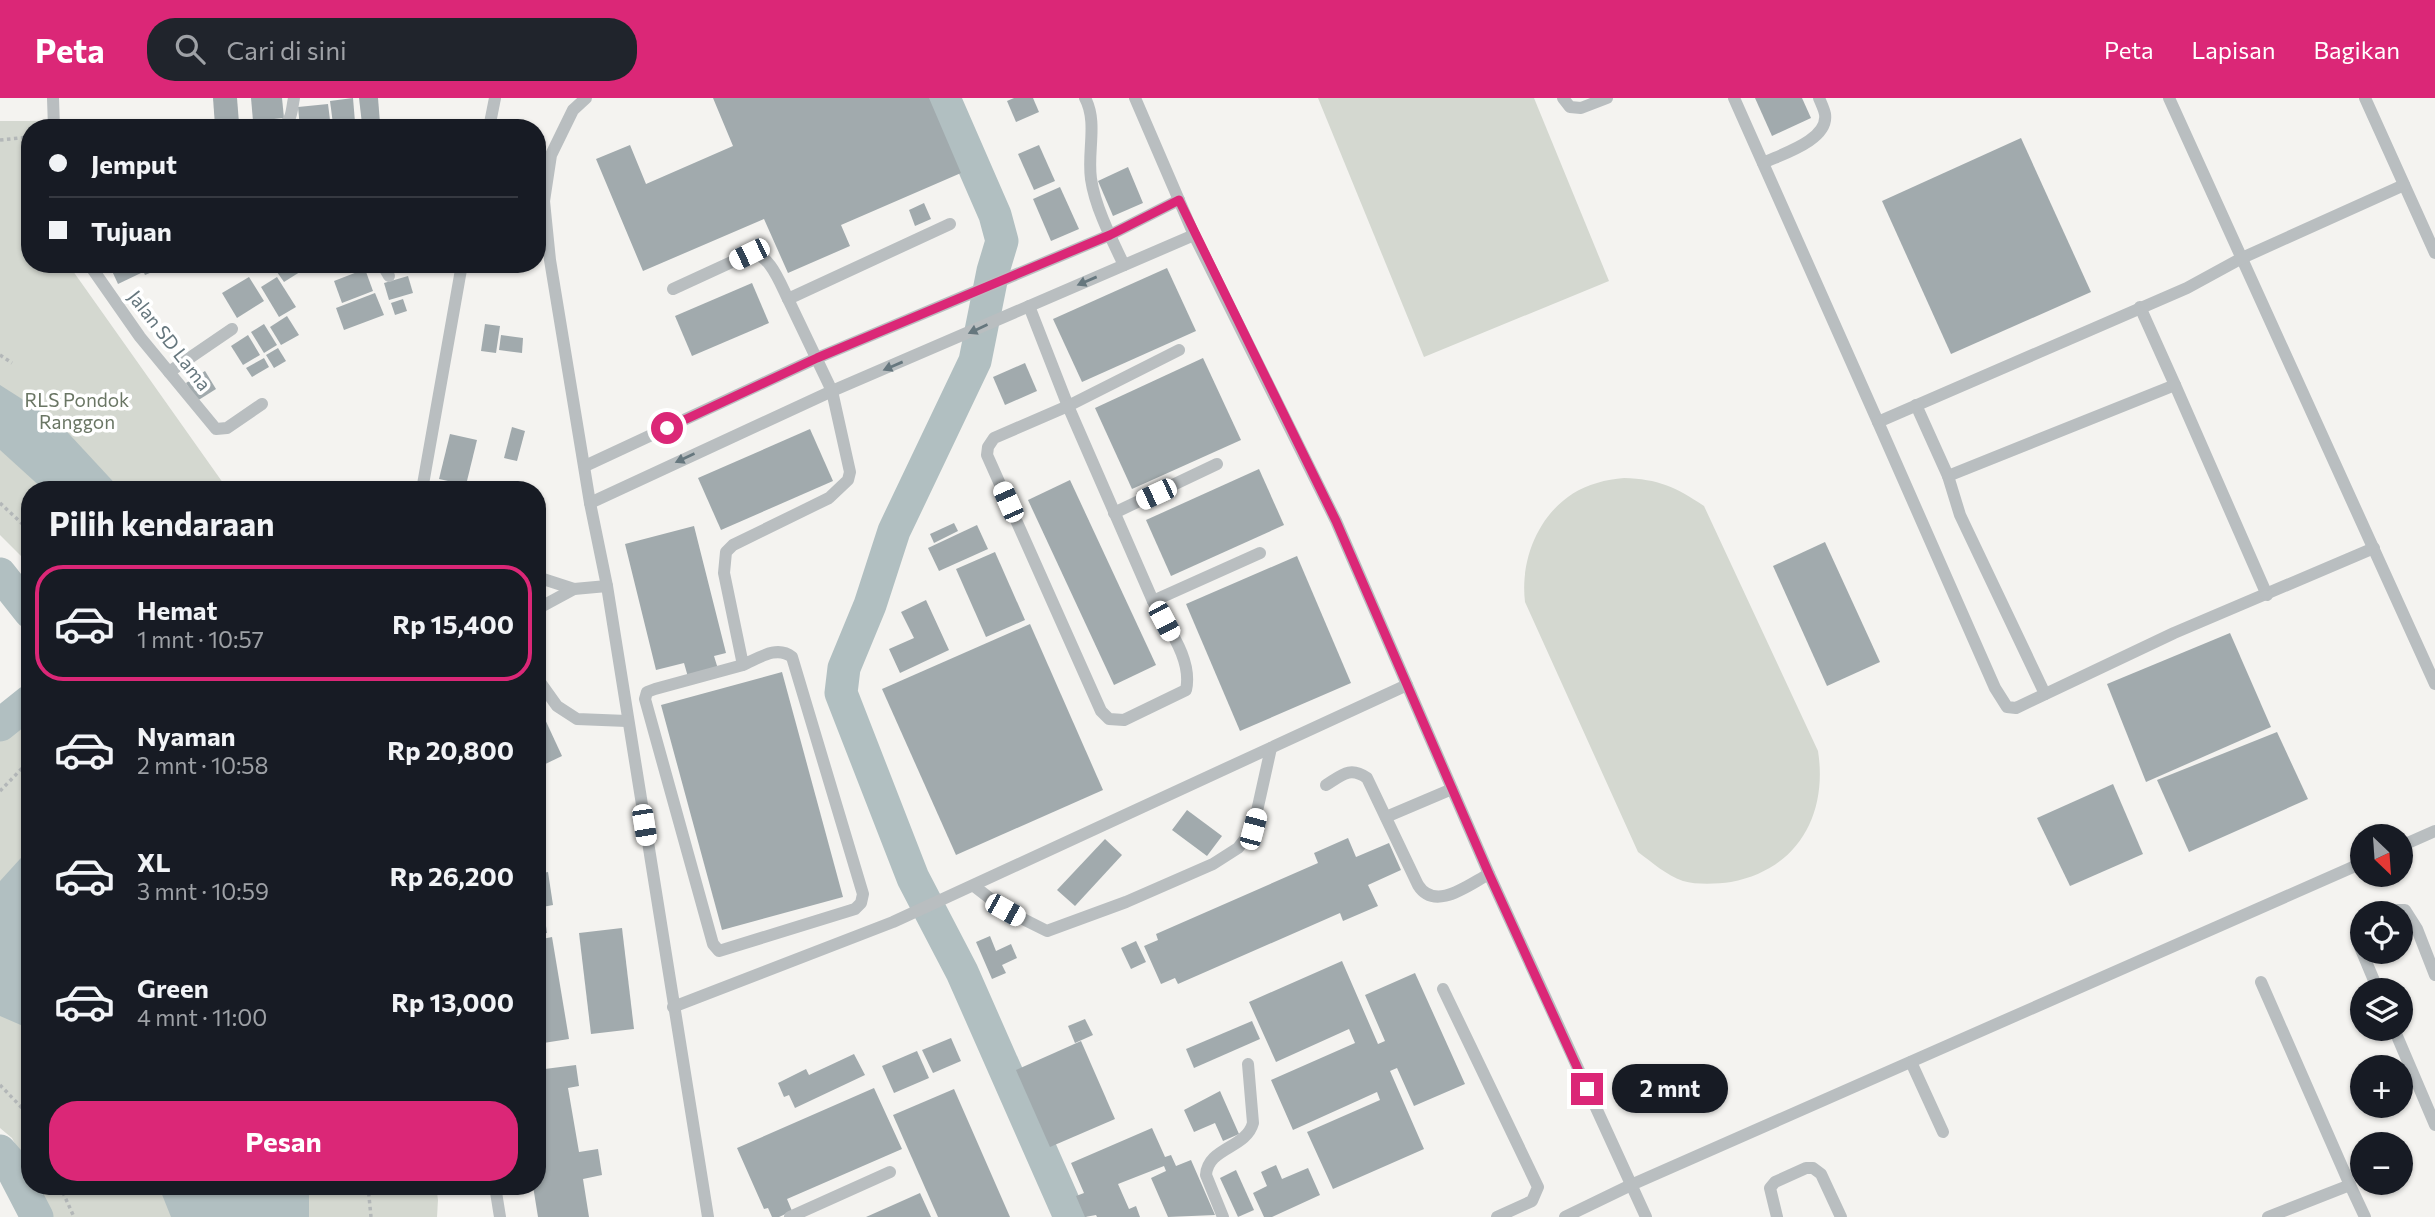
<!DOCTYPE html>
<html lang="id">
<head>
<meta charset="utf-8">
<style>
  body { margin:0; font-family:Commissioner,sans-serif; background:#20242c; color:#f1f3f6; height:100vh; display:flex; flex-direction:column; font-size:26px; white-space:nowrap }
  * { box-sizing:border-box; margin:0 }
  p { font-size:23px; color:#9ea1a6 }
  .icon { flex:none; width:38px; height:38px; fill:none; stroke:currentColor; stroke-width:2; stroke-linecap:round; stroke-linejoin:round }
  .map { position:relative; flex:1; overflow:hidden }
  .details { position:absolute; left:21px; top:383px; width:525px; height:714px; display:flex; flex-direction:column; background:#171b24; border-radius:28px; box-shadow:0 2px 5px #0004 }
  .details>* { flex:none }
  .banner { position:absolute; left:21px; top:21px; width:525px; height:154px; border-radius:28px; box-shadow:0 2px 5px #0004; display:grid; align-content:center; height:154px; padding:0 28px; background:#171b24 }
  .needle { width:46px; rotate:155deg }
  .fabs { position:absolute; left:2350px; top:726px; display:grid; gap:14px }
  .fabs a { display:grid; place-items:center; width:63px; height:63px; border-radius:50%; background:#171b24; box-shadow:0 2px 5px #0004; font-size:35px }
  .end { position:absolute; width:32px; height:32px; margin:-16px; border:9px solid #db2777; background:#fff; box-shadow:0 0 0 4px #fff }
  .from { border-radius:50% }
  .bubble { position:absolute; height:49px; border-radius:24px; background:#171b24; box-shadow:0 2px 5px #0004; font-size:23px; font-weight:700; line-height:49px; text-align:center }
  .car { position:absolute; width:21px; height:42px; margin:-21px -10px; border-radius:9px; box-shadow:0 0 5px 2px #0007; background:linear-gradient(#fff 24%,#345 0 40%,#fff 0 76%,#345 0 86%,#fff 0) }
  .banner b { display:flex; align-items:center; gap:24px; height:66px; font-size:26px }
  .banner b+b { border-top:2px solid #363941 }
  .banner i { width:18px; height:18px; background:#f1f3f6 }
  ul { padding:0; list-style:none }
  li { display:flex; align-items:center; gap:21px; height:116px; margin:0 14px 10px; padding:0 14px; border:4px solid transparent; border-radius:28px }
  li div { flex:1 }
  li b { display:block; font-size:26px }
  li em { font-style:normal; font-weight:700 }
  li.current { border-color:#db2777 }
  li>.icon { width:63px; height:63px; stroke-width:1.5 }
  h2 { padding:0 28px; font-size:32px; line-height:84px }
  .cta { display:flex; gap:14px; margin-top:auto; padding:14px 28px }
  .cta a { flex:1; height:80px; border-radius:28px; background:#db2777; color:#fff; font-size:28px; font-weight:700; line-height:80px; text-align:center }
  header { display:flex; align-items:center; gap:42px; box-sizing:border-box; height:98px; padding:0 35px; background:#db2777; color:#fff }
  header strong { font-size:33px }
  nav { display:flex; gap:38px; margin-inline-start:auto; font-size:24px }
  .search { width:490px; height:63px; background:#20242c; display:flex; align-items:center; gap:18px; box-sizing:border-box; padding:0 24px; border-radius:28px; color:#9ea1a6; font-size:26px }
  .map>svg:first-child { display:block }
  .green { fill:#d4d8d0 }
  .water { fill:#b1bfc1 }
  .lines { fill:none; stroke-linecap:round; stroke-linejoin:round }
  .river { stroke:#b1bfc1; stroke-width:33 }
  .building { fill:#a1aaad }
  .path { stroke:#b3b7b8; stroke-width:3.5; stroke-dasharray:3.5 3.5; stroke-linecap:butt }
  .minor { stroke:#b9bec0; stroke-width:12 }
  .oneway { fill:#66777e }
  .route { stroke:#db2777; stroke-width:9 }
  .labels { text-anchor:middle; dominant-baseline:central; stroke-width:7; stroke-linejoin:round; paint-order:stroke }
  .street-label { font-size:19px; fill:#66777e; stroke:#fff }
  .park-label { font-size:19px; fill:#6a7664; stroke:#fff }
</style>
</head>
<body>
<header>
<strong>Peta</strong>
<div class="search"><svg class="icon" aria-label="search" viewBox="0 0 24 24"><circle cx="10" cy="10" r="6"/><path d="M15 15l6 6"/></svg>Cari di sini</div>
<nav><a>Peta</a><a>Lapisan</a><a>Bagikan</a></nav>
</header>
<div class="map">
<svg width="2435" height="1119" viewBox="0 0 2435 1119">
  <rect width="100%" height="100%" fill="#f4f3f0"/>
  <g class="green">
    <polygon points="1318,0 1534,0 1609,183 1424,259"/>
    <polygon points="0,23 42,23 42,30 30,30 30,166 68,166 228,392 30,392 30,467 0,437"/>
    <path d="M1624 380C1658 381 1676 389 1704 408L1818 653C1828 717 1797 772 1731 784 1717 786 1697 787 1683 783 1666 777 1653 765 1638 754L1525 504C1519 454 1546 399 1597 385 1606 382 1615 381 1624 380Z"/>
    <polygon points="30,613 30,1075 12,1040 0,1030 0,643"/>
    <polygon points="436,1088 438,1102 437,1119 50,1119 36,1089"/>
  </g>
  <g class="water">
    <polygon points="0,287 58,324 121,392 44,392 0,352"/>
    <polygon points="30,750 30,931 0,918 0,783"/>
    <polygon points="159,1089 309,1089 309,1119 171,1119"/>
  </g>
  <g class="lines">
    <g class="river">
      <polyline points="944,0 995,117 1002,143 993,173 975,263 894,433 870,507 844,570 841,595 913,780 962,874 1070,1119"/>
      <polyline points="0,476 30,514"/>
      <polyline points="0,627 30,603"/>
      <polyline points="0,1053 7,1061 37,1119"/>
    </g>
  </g>
  <g class="building">
    <polygon points="213,0 237,0 239,25 215,28"/>
    <polygon points="251,0 282,0 284,20 253,23"/>
    <polygon points="353,0 355,24 333,26 330,3"/>
    <polygon points="359,0 378,0 380,25 362,26"/>
    <polygon points="713,0 929,0 961,75 841,127 850,148 788,175 764,121 643,173 596,61 630,47 646,86 733,48"/>
    <polygon points="1014,0 1033,0 1039,14 1016,24 1007,3"/>
    <polygon points="1755,0 1802,0 1811,20 1772,38"/>
    <polygon points="328,6 331,30 300,30 298,9"/>
    <polygon points="2021,40 2091,194 1951,256 1882,103"/>
    <polygon points="1039,47 1055,83 1034,92 1018,56"/>
    <polygon points="1128,69 1143,105 1113,118 1098,83"/>
    <polygon points="1060,89 1079,131 1051,143 1033,101"/>
    <polygon points="924,105 931,121 915,128 909,112"/>
    <polygon points="126,166 137,166 141,175 118,186 112,173"/>
    <polygon points="140,166 154,166 157,172 145,177"/>
    <polygon points="289,166 300,166 303,172 284,184 277,174"/>
    <polygon points="391,166 412,166 413,169 394,175"/>
    <polygon points="1167,170 1196,233 1082,284 1053,221"/>
    <polygon points="365,171 373,193 342,205 334,183"/>
    <polygon points="408,178 413,195 389,202 384,185"/>
    <polygon points="249,179 264,203 237,220 222,195"/>
    <polygon points="277,179 296,209 279,219 261,189"/>
    <polygon points="752,185 769,225 692,258 675,218"/>
    <polygon points="375,195 384,217 344,232 336,210"/>
    <polygon points="403,201 407,213 395,217 391,205"/>
    <polygon points="287,218 299,237 281,247 270,229"/>
    <polygon points="264,226 277,247 264,255 251,234"/>
    <polygon points="485,226 500,228 496,255 481,253"/>
    <polygon points="248,237 260,257 243,267 231,248"/>
    <polygon points="501,237 523,240 522,255 499,252"/>
    <polygon points="278,250 286,263 274,270 266,257"/>
    <polygon points="264,260 269,269 252,279 246,270"/>
    <polygon points="1203,260 1241,342 1132,391 1095,310"/>
    <polygon points="1025,265 1037,293 1005,307 993,279"/>
    <polygon points="205,273 216,291 197,303 186,285"/>
    <polygon points="512,329 525,333 517,363 504,360"/>
    <polygon points="810,331 833,383 721,432 698,380"/>
    <polygon points="450,336 477,342 466,387 439,381"/>
    <polygon points="1259,371 1284,427 1171,478 1146,422"/>
    <polygon points="1070,382 1156,567 1114,587 1028,402"/>
    <polygon points="954,425 958,433 934,445 930,436"/>
    <polygon points="977,427 988,451 939,473 928,450"/>
    <polygon points="694,428 726,555 714,558 718,571 688,579 684,565 656,572 625,446"/>
    <polygon points="1825,444 1880,564 1827,588 1773,468"/>
    <polygon points="995,454 1025,522 986,539 956,471"/>
    <polygon points="1297,458 1351,585 1240,633 1186,506"/>
    <polygon points="926,502 949,552 900,575 889,551 914,540 901,514"/>
    <polygon points="1030,526 1103,692 956,757 882,591"/>
    <polygon points="2230,535 2271,629 2146,684 2107,586"/>
    <polygon points="782,574 843,799 722,832 661,607"/>
    <polygon points="537,604 562,658 537,670"/>
    <polygon points="2277,634 2308,701 2189,754 2157,682"/>
    <polygon points="2113,686 2143,756 2070,788 2037,720"/>
    <polygon points="1187,712 1222,738 1207,758 1172,732"/>
    <polygon points="1348,740 1356,759 1389,745 1401,772 1368,787 1378,808 1343,823 1340,815 1178,886 1175,880 1161,886 1144,848 1158,842 1156,836 1318,765 1314,755"/>
    <polygon points="1105,741 1122,757 1075,808 1057,792"/>
    <polygon points="548,774 553,807 537,810 537,776"/>
    <polygon points="544,814 547,835 537,836 537,815"/>
    <polygon points="622,830 634,931 591,936 579,835"/>
    <polygon points="990,838 996,853 1011,846 1017,860 1002,867 1006,875 992,881 976,844"/>
    <polygon points="552,839 569,941 537,946 537,842"/>
    <polygon points="1136,843 1146,864 1131,871 1121,850"/>
    <polygon points="1342,863 1378,946 1385,943 1365,897 1415,875 1465,986 1414,1008 1397,970 1390,973 1424,1051 1333,1091 1307,1034 1380,1002 1377,994 1293,1032 1271,982 1355,945 1349,931 1276,964 1249,904"/>
    <polygon points="1085,921 1093,937 1075,945 1068,928"/>
    <polygon points="1252,923 1260,941 1194,970 1186,951"/>
    <polygon points="951,940 961,963 933,975 922,952"/>
    <polygon points="1081,943 1115,1021 1050,1049 1016,972"/>
    <polygon points="917,953 929,980 894,995 882,968"/>
    <polygon points="854,956 865,977 795,1010 789,997 784,999 778,985 806,971 809,977"/>
    <polygon points="576,967 579,988 568,990 579,1054 598,1051 602,1077 583,1081 589,1119 538,1119 533,1088 537,1088 537,972"/>
    <polygon points="874,990 902,1051 787,1101 792,1113 779,1119 772,1119 768,1110 764,1111 737,1050"/>
    <polygon points="954,991 1010,1119 938,1119 893,1017"/>
    <polygon points="1220,993 1239,1036 1223,1043 1215,1025 1194,1034 1184,1012"/>
    <polygon points="1152,1030 1165,1059 1171,1057 1176,1068 1191,1062 1215,1117 1168,1119 1151,1080 1166,1073 1164,1068 1118,1086 1129,1111 1136,1108 1140,1119 1097,1119 1096,1117 1085,1119 1076,1098 1084,1095 1071,1065"/>
    <polygon points="1276,1067 1282,1081 1308,1070 1320,1097 1272,1119 1264,1119 1253,1095 1267,1088 1261,1074"/>
    <polygon points="1236,1072 1254,1112 1238,1119 1220,1080"/>
    <polygon points="920,1095 931,1119 866,1119"/>
  </g>
  <g class="lines">
    <g class="path">
      <polyline points="0,42 30,39"/>
      <polyline points="0,257 12,265"/>
      <polyline points="0,405 30,433"/>
      <polyline points="0,693 30,662"/>
      <polyline points="0,987 25,1013 30,1023"/>
      <polyline points="60,1088 74,1119"/>
      <polyline points="368,1088 371,1119"/>
    </g>
    <g class="minor">
      <polyline points="53,0 54,30"/>
      <polyline points="586,0 573,12 551,57 544,103 550,162 590,405 607,488 708,1119"/>
      <path d="M1085 0C1098 24 1087 54 1091 81 1095 109 1112 142 1124 167"/>
      <polyline points="1135,0 1194,137 1336,423 1489,776 1646,1119"/>
      <polyline points="1563,0 1570,9 1581,10 1607,0"/>
      <polyline points="1734,0 1878,324"/>
      <polyline points="2169,0 2435,586"/>
      <polyline points="2365,0 2435,155"/>
      <path d="M278 30C293 24 291 14 294 0"/>
      <polyline points="489,30 495,0"/>
      <path d="M1763 65C1782 56 1829 42 1825 16 1824 11 1821 5 1819 0"/>
      <polyline points="89,166 140,239 216,331 227,330 262,306"/>
      <polyline points="382,166 389,178"/>
      <path d="M673 191 749 156C769 153 780 185 788 201"/>
      <polyline points="1029,208 1068,308 1153,503"/>
      <polyline points="2140,209 2175,287"/>
      <path d="M1179 252 1068 308 994 340 988 349 987 357 1101 613 1109 621 1124 622 1186 592C1193 561 1167 529 1153 503L1260 455"/>
      <polyline points="169,274 232,231"/>
      <polyline points="1916,307 1948,378"/>
      <polyline points="585,368 817,260 1110,137 1179,102"/>
      <polyline points="422,392 462,166"/>
      <polyline points="590,405 832,293 1194,137"/>
      <polyline points="1114,415 1217,366"/>
      <polyline points="2374,450 2174,535 2016,610 2007,609 1995,590 1878,324 2187,190 2242,160 2404,87"/>
      <polyline points="537,479 574,491"/>
      <polyline points="537,511 574,491 607,488"/>
      <path d="M743 567C759 560 777 547 792 559L863 796 861 805 855 811 719 853 713 846 645 601 647 594 655 591 743 567 724 475 726 454 733 447 829 400 848 382 850 374 832 293 788 201 950 126"/>
      <polyline points="537,580 557,608 577,621 627,623"/>
      <polyline points="2045,596 1960,417 1948,378 2175,287 2267,497"/>
      <path d="M1326 687C1342 677 1350 668 1367 680L1418 787C1435 814 1468 787 1489 776"/>
      <polyline points="1386,719 1452,691"/>
      <polyline points="2401,748 2435,733"/>
      <polyline points="974,788 1005,812 1047,833 1126,804 1213,766 1238,750 1253,731 1271,650"/>
      <polyline points="2383,816 2392,812 2405,812 2417,831 2435,877"/>
      <polyline points="2362,825 2357,842 2378,892"/>
      <polyline points="2261,884 2350,1087"/>
      <polyline points="1443,891 1538,1089 1532,1103 1497,1119"/>
      <polyline points="673,909 893,824 1407,587"/>
      <polyline points="2394,931 2435,1027"/>
      <polyline points="1911,964 1943,1034"/>
      <polyline points="495,1088 500,1119"/>
      <polyline points="790,1119 890,1074"/>
      <path d="M1223 1119 1206 1077C1208 1049 1246 1051 1253 1025L1248 966"/>
      <polyline points="1565,1119 1631,1087 2362,765"/>
      <polyline points="1777,1119 1770,1090 1775,1084 1806,1070 1813,1070 1821,1076 1841,1119"/>
      <polyline points="2268,1119 2350,1087 2365,1119"/>
    </g>
  </g>
  <defs><path id="oneway-solid" d="M-6-.8H1V-3.2L6.5 0L1 3.2V.8H-6Z" transform="scale(1.75)"/></defs>
  <g class="oneway">
    <use href="#oneway-solid" transform="translate(1087 183) rotate(157)"/>
    <use href="#oneway-solid" transform="translate(978 231) rotate(155)"/>
    <use href="#oneway-solid" transform="translate(893 268) rotate(157)"/>
    <use href="#oneway-solid" transform="translate(685 360) rotate(155)"/>
  </g>
  <g class="lines">
    <polyline class="route" points="667,330 817,260 1110,137 1179,102 1336,423 1489,776 1587,991"/>
  </g>
  <g class="labels">
    <g class="street-label">
      <text transform="translate(170 242) rotate(52)">Jalan SD Lama</text>
    </g>
    <g class="park-label">
      <text x="77" y="301">RLS Pondok<tspan x="77" dy="22">Ranggon</tspan></text>
    </g>
  </g>
</svg>
<div class="fabs">
<a><svg class="needle" viewBox="-14 -14 28 28"><path d="M0-13l5 13h-10z" fill="#e53935"/><path d="M0 13l5-13h-10z" fill="#9ea1a6"/></svg></a>
<a><svg class="icon" aria-label="locate" viewBox="0 0 24 24"><circle cx="12" cy="12" r="6"/><path d="M12 2v4M12 18v4M2 12h4M18 12h4"/></svg></a>
<a><svg class="icon" aria-label="layers" viewBox="0 0 24 24"><path d="M12 4l9 5-9 5-9-5zM3 14l9 5 9-5"/></svg></a>
<a>+</a>
<a>−</a>
</div>
<i class="end from" style="left:667px;top:330px"></i>
<i class="end" style="left:1587px;top:991px"></i>
<div class="bubble" style="left:1612px;top:966px;width:116px">2 mnt</div>
<i class="car" style="left:749px;top:156px;rotate:244deg"></i>
<i class="car" style="left:1156px;top:396px;rotate:245deg"></i>
<i class="car" style="left:1008px;top:404px;rotate:336deg"></i>
<i class="car" style="left:1164px;top:523px;rotate:152deg"></i>
<i class="car" style="left:644px;top:727px;rotate:171deg"></i>
<i class="car" style="left:1253px;top:731px;rotate:15deg"></i>
<i class="car" style="left:1005px;top:812px;rotate:119deg"></i>
<div class="banner">
<b><i class="from"></i>Jemput</b>
<b><i></i>Tujuan</b>
</div>
<section class="details">
<h2>Pilih kendaraan</h2>
<ul>
<li class="current"><svg class="icon" aria-label="car" viewBox="0 0 24 24"><path d="M5 17H2v-5l4-1 3-4h7l3 4 3 1v5h-3M9 17h6M6 11h13"/><circle cx="7" cy="17" r="2"/><circle cx="17" cy="17" r="2"/></svg><div><b>Hemat</b><p>1 mnt · 10:57</p></div><em>Rp 15,400</em></li>
<li><svg class="icon" aria-label="car" viewBox="0 0 24 24"><path d="M5 17H2v-5l4-1 3-4h7l3 4 3 1v5h-3M9 17h6M6 11h13"/><circle cx="7" cy="17" r="2"/><circle cx="17" cy="17" r="2"/></svg><div><b>Nyaman</b><p>2 mnt · 10:58</p></div><em>Rp 20,800</em></li>
<li><svg class="icon" aria-label="car" viewBox="0 0 24 24"><path d="M5 17H2v-5l4-1 3-4h7l3 4 3 1v5h-3M9 17h6M6 11h13"/><circle cx="7" cy="17" r="2"/><circle cx="17" cy="17" r="2"/></svg><div><b>XL</b><p>3 mnt · 10:59</p></div><em>Rp 26,200</em></li>
<li><svg class="icon" aria-label="car" viewBox="0 0 24 24"><path d="M5 17H2v-5l4-1 3-4h7l3 4 3 1v5h-3M9 17h6M6 11h13"/><circle cx="7" cy="17" r="2"/><circle cx="17" cy="17" r="2"/></svg><div><b>Green</b><p>4 mnt · 11:00</p></div><em>Rp 13,000</em></li>
</ul>
<div class="cta"><a>Pesan</a></div>
</section>
</div>
</body>
</html>
